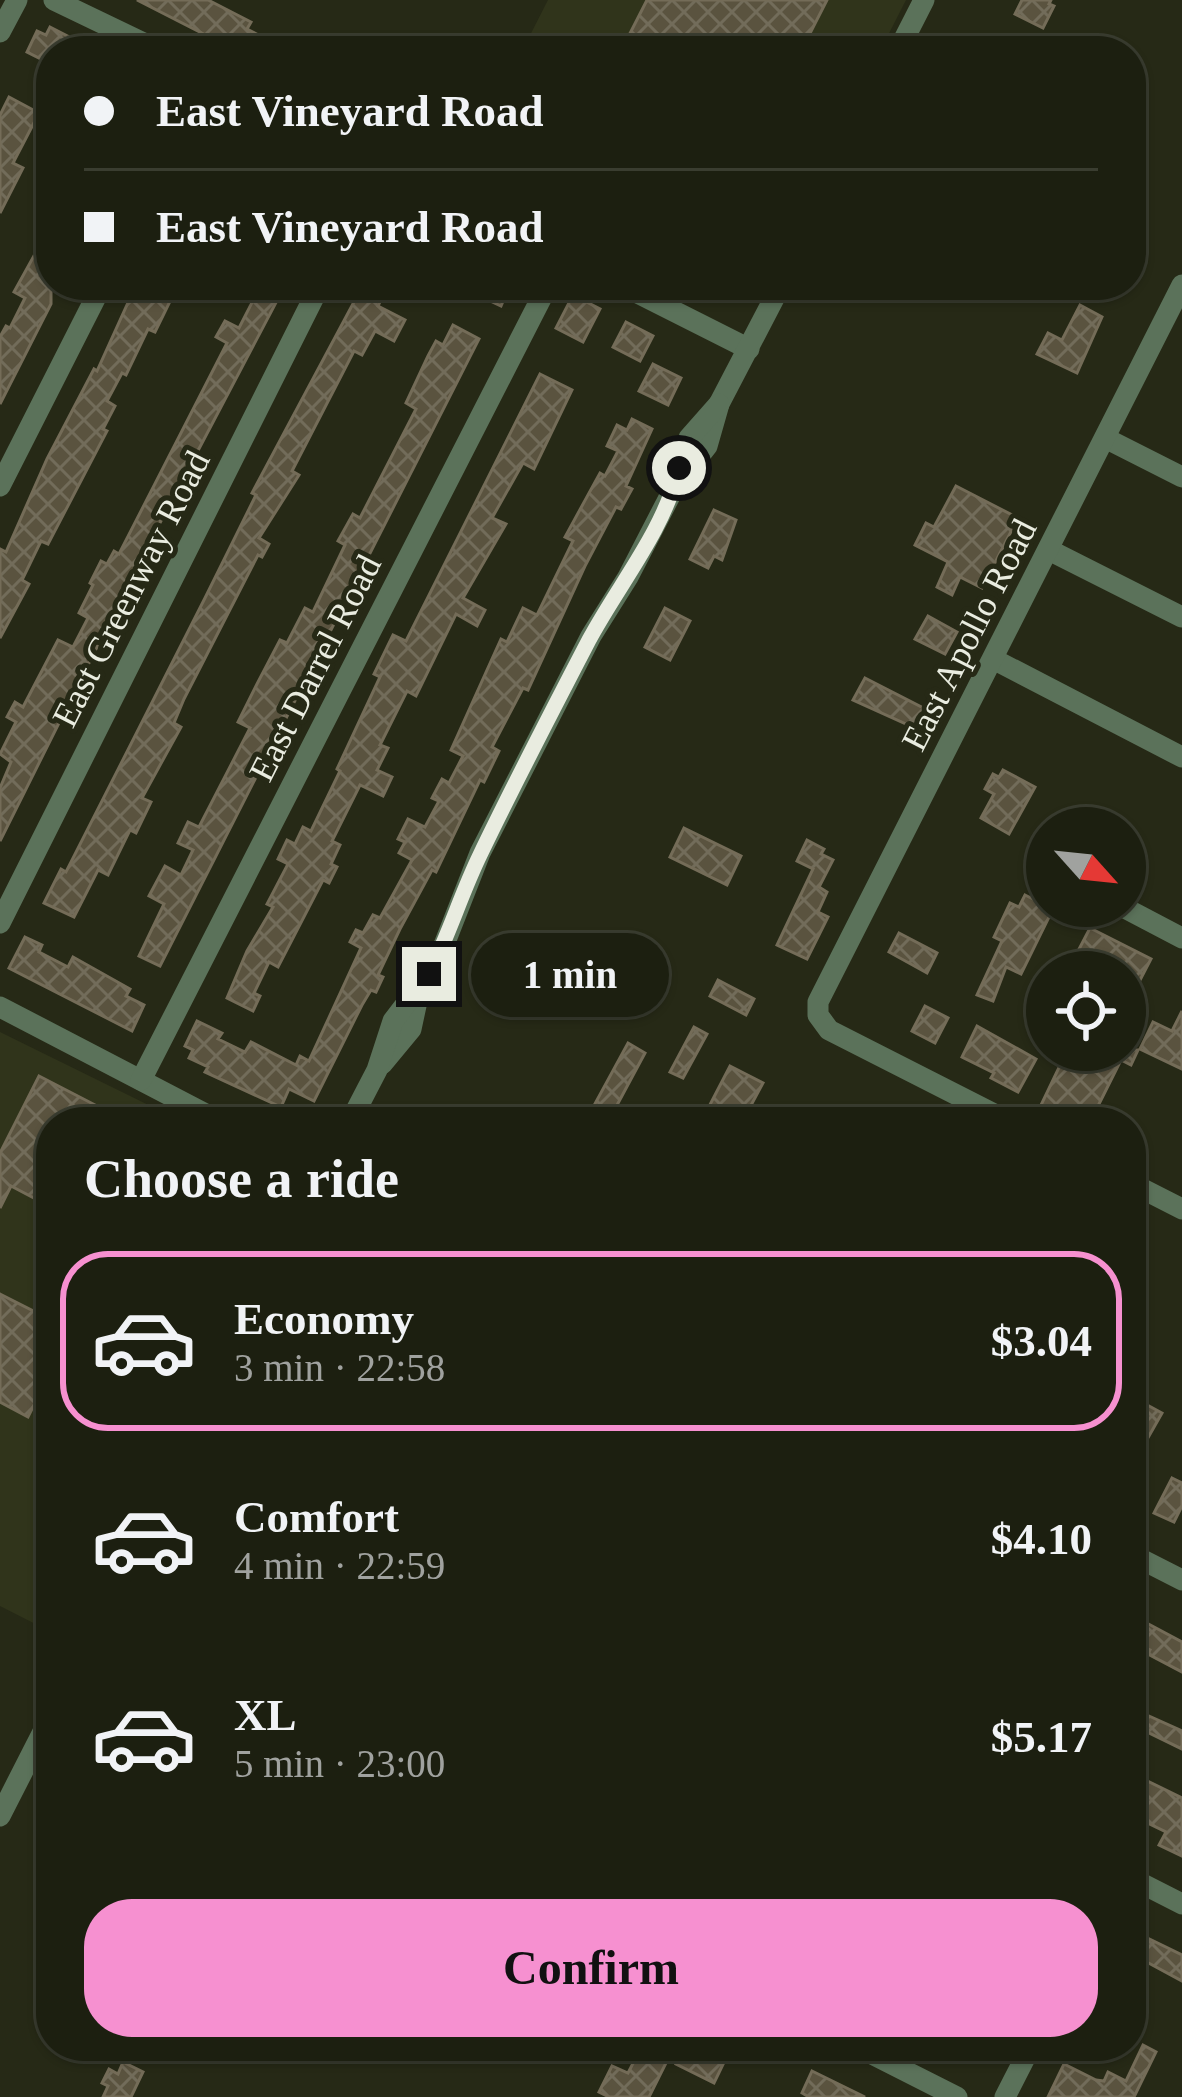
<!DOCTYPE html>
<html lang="en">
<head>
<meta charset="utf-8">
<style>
  body { margin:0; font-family:Georgia,serif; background:#252719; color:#f1f3f6; height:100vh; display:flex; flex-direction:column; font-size:45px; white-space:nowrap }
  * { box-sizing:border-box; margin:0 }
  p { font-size:39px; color:#a0a29f }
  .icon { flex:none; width:66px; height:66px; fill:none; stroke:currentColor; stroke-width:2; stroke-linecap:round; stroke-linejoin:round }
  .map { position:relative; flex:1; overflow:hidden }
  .drawer { position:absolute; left:36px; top:1107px; width:1110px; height:954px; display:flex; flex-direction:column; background:#1c1f10; border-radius:48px; box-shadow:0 3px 9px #0004,0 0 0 3px #3a3d30 }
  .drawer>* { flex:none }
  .top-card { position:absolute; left:36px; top:36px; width:1110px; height:264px; border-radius:48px; box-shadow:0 3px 9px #0004,0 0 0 3px #3a3d30; display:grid; align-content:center; height:264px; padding:0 48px; background:#1c1f10 }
  .needle { width:78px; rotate:117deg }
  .tools { position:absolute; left:1026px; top:807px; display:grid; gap:24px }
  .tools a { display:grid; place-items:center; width:120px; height:120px; border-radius:50%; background:#1c1f10; box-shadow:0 3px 9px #0004,0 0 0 3px #3a3d30; font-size:60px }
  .end { position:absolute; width:54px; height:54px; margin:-27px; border:15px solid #e9ece0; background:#111; box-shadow:0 0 0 6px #111 }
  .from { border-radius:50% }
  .bubble { position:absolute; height:84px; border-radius:42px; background:#1c1f10; box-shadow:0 3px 9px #0004,0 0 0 3px #3a3d30; font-size:39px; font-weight:600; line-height:84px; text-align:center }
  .top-card b { display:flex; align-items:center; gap:42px; height:114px; font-size:45px }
  .top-card b+b { border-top:3px solid #3a3d30 }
  .top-card i { width:30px; height:30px; background:#f1f3f6 }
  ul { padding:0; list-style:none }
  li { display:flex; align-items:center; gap:36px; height:180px; margin:0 24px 18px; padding:0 24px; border:6px solid transparent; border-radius:48px }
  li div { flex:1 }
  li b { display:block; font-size:45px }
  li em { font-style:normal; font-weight:600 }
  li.on { border-color:#f690d0 }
  li>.icon { width:108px; height:108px; stroke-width:1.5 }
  h2 { padding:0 48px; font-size:54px; line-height:144px }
  .cta { display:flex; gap:24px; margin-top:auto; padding:24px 48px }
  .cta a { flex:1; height:138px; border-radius:48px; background:#f690d0; color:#111; font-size:48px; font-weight:600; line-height:138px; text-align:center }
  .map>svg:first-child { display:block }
  .built { fill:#30341b }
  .building { fill:url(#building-cross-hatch); stroke:#746c58; stroke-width:3 }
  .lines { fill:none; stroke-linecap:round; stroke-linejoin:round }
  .minor { stroke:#5b725a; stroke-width:21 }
  .route { stroke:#e9ece0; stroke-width:15 }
  .labels { text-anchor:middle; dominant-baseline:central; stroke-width:10; stroke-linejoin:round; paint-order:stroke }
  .street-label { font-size:36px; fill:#e9ece0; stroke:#262916 }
</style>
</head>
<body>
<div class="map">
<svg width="1182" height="2097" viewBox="0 0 1182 2097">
  <defs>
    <pattern id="building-cross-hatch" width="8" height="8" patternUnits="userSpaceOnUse" patternTransform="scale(3)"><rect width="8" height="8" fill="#5a533f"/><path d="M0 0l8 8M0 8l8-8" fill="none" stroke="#726c5a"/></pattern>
  </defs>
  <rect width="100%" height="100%" fill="#262916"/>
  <g class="built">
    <polygon points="548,0 906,0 880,51 522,51"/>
    <polygon points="0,1032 183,1122 51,1122 51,1632 0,1606"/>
  </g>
  <g class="building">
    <polygon points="137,0 208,0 251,22 247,29 270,41 273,35 305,51 237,51"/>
    <polygon points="647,0 827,0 801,51 706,51 674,35 666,51 621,51"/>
    <polygon points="1022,0 1051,0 1049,4 1054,6 1043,28 1015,14"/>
    <polygon points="50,27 77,41 72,51 51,51 51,64 27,52 37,31 46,35"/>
    <polygon points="9,97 39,113 13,163 23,168 0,213 0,115"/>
    <polygon points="51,225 51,304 0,404 0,337 6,326 10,328 25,298 14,292"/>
    <polygon points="136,285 178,285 155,332 148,329 126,375 122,373 107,401 115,406 103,429 107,431 48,544 41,541 22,580 29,584 0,638 0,549 6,552 47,459 94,369 97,371"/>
    <polygon points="261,285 280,295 142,557 0,841 0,788 11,762 0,754 16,722 7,717 15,702 23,707 58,640 73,647 88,618 79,613 93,585 90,583 101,561 107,564 114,551 119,554 227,343 216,337 225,321 239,328"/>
    <polygon points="363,285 385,291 378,306 405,320 394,341 375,331 362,355 354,351 338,382 292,471 299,475 259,538 269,544 262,557 258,555 184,699 174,723 181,727 142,798 151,802 136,833 130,830 108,875 98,870 74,917 44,903 61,869 66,872 205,598 256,495 252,493"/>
    <polygon points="456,285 510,285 501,306"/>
    <polygon points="573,295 600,309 583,342 556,328"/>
    <polygon points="1080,305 1102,317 1077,373 1037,354 1048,333 1062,340"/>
    <polygon points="626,322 653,336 640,361 613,347"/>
    <polygon points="453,325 479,339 160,966 139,956 164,904 149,896 165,866 181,875 193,850 178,843 188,822 199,827 250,728 238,722 257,684 280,640 287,643 305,608 313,612 345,545 338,541 353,514 360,518 416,409 406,403 428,356 436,341 443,345"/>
    <polygon points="653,364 681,378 668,405 639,391"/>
    <polygon points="540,374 572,390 534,469 523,463 492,518 506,524 463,598 485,610 477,626 456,614 416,696 407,691 380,745 388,748 377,770 392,777 383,796 360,785 332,841 340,845 331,864 337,867 329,883 323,880 278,967 269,962 254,993 260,996 253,1011 227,998 247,951 273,907 267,904 288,864 278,859 287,840 295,844 303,827 311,831 340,771 337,769 380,677 374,674 393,635 406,641"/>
    <polygon points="632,419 652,429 626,486 632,489 621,509 616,507 585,566 528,690 523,688 492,747 499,751 484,782 480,780 436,872 432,870 400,929 378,975 383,977 376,992 371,990 362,1005 314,1101 289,1089 281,1107 205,1072 208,1067 189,1058 193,1050 185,1046 197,1021 222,1033 218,1039 245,1052 251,1042 296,1065 300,1056 309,1061 361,948 350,942 356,930 363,933 373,915 380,918 412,860 399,853 405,842 398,839 408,819 425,827 439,801 432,798 442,779 449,783 463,756 451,750 501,639 507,642 523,608 537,615 573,541 565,537 600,473 605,476 618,451 607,446 617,425 627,430"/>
    <polygon points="956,486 1018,518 982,588 960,577 952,595 937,587 948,562 915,545 926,523 934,527"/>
    <polygon points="714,510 736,520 722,560 714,556 708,568 690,559"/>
    <polygon points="665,608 690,621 670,660 645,647"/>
    <polygon points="928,616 957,632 945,654 915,639"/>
    <polygon points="865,678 935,714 926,733 853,700"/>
    <polygon points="1003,770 1035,787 1009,834 981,818 994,794 985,789 993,774 999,777"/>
    <polygon points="684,828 741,856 727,885 670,857"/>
    <polygon points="807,840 824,849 821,854 833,860 819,887 827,892 818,912 828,917 807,959 777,945 813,869 797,861"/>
    <polygon points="1025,895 1053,909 1021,974 1006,967 993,1001 977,995 1002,941 994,937 1010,903 1019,907"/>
    <polygon points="1090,928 1151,959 1125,1009 1125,972 1102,972 1075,957"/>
    <polygon points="899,933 937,953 927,973 889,952"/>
    <polygon points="25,937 42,945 39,952 68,967 73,957 130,989 126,996 144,1005 132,1031 9,968"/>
    <polygon points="718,980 754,999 746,1015 710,996"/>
    <polygon points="925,1006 948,1018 935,1043 912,1031"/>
    <polygon points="1182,1011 1182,1069 1140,1049 1153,1022 1172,1031"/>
    <polygon points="977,1026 1036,1059 1018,1092 991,1078 994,1073 962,1057"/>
    <polygon points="694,1027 707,1034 683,1078 670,1072"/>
    <polygon points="628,1043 645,1053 609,1120 591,1111"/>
    <polygon points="1100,1050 1138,1050 1131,1065 1121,1060 1090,1122 1074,1122 1041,1105 1064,1057 1097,1073 1107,1053"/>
    <polygon points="730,1066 763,1083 742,1122 701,1122"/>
    <polygon points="39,1076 128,1122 51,1122 51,1207 11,1186 0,1208 0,1153"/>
    <polygon points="0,1294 51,1320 51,1371 28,1417 0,1402"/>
    <polygon points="1138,1400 1162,1413 1141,1450 1131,1445 1131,1413"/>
    <polygon points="1172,1478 1182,1483 1182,1506 1174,1522 1154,1513"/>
    <polygon points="1141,1620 1182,1642 1182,1672 1148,1654 1150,1650 1131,1640"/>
    <polygon points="1149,1716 1182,1731 1182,1749 1143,1730"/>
    <polygon points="1131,1773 1182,1798 1182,1856 1159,1845 1166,1832 1131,1815"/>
    <polygon points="1131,1930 1182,1955 1182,1981 1143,1960 1131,1984"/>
    <polygon points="1143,2045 1156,2052 1134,2097 1048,2097 1064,2064 1096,2080 1104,2081 1108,2072 1126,2081"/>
    <polygon points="642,2046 662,2046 672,2051 649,2097 609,2097 599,2092 612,2066 628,2073"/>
    <polygon points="685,2046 722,2046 730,2050 714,2083 676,2064"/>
    <polygon points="123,2062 143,2072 131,2097 103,2097 108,2086 102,2083 109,2069 118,2074"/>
    <polygon points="812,2071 865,2097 809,2097 802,2093"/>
  </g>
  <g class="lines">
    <g class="minor">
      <polyline points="54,0 160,51"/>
      <polyline points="0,32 17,0"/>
      <polyline points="898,51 924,0"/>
      <polyline points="622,285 749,349"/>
      <polyline points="1105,438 1182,477"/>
      <polyline points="682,478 707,446 719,404 781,285"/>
      <polyline points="0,486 102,285"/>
      <polyline points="1049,550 1182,617"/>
      <polyline points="993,659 1182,757"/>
      <polyline points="1121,906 1182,938"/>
      <polyline points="0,923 320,285"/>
      <polyline points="0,1007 221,1122"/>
      <polyline points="382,1064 411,1029 420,987"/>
      <polyline points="141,1080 548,285"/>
      <polyline points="350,1122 377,1070 393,1021 429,974 444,945 480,853 591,636 628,577 674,488 689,438 719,404"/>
      <polyline points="1010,1122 829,1030 818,1015 818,1002 1182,285"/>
      <polyline points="1131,1183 1182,1209"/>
      <polyline points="1131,1554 1182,1580"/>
      <polyline points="0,1816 51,1716"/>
      <polyline points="1131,1878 1182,1904"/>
      <polyline points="856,2046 957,2097"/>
      <polyline points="1005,2097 1031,2046"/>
    </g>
  </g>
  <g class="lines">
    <path class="route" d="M429 974C449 935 461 894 480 855 515 782 552 711 589 640 619 584 664 531 679 468"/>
  </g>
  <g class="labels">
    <g class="street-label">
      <text transform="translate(131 589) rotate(-63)">East Greenway Road</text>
      <text transform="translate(969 635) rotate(-63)">East Apollo Road</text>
      <text transform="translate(315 668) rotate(-63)">East Darrel Road</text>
    </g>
  </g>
</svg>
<div class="tools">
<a><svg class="needle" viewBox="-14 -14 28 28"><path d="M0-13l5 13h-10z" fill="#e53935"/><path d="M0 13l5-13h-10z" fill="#a0a29f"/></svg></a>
<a><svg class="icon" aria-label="locate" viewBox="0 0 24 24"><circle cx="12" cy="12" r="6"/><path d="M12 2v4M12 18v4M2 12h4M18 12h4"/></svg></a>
</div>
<i class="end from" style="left:679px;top:468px"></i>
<i class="end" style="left:429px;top:974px"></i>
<div class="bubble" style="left:471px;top:933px;width:198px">1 min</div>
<div class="top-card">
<b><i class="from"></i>East Vineyard Road</b>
<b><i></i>East Vineyard Road</b>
</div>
<section class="drawer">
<h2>Choose a ride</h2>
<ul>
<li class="on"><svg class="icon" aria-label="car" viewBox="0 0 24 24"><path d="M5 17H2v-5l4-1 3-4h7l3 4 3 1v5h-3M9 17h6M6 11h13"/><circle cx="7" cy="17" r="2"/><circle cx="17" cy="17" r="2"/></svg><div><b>Economy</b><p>3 min · 22:58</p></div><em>$3.04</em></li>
<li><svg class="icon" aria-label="car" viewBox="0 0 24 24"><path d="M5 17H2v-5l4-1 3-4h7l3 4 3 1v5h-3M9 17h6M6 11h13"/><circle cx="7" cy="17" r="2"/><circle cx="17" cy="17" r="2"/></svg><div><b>Comfort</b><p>4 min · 22:59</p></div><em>$4.10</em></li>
<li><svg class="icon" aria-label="car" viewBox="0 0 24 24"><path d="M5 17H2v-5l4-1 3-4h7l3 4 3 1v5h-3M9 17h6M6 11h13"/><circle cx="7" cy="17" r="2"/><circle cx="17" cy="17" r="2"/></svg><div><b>XL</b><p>5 min · 23:00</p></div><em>$5.17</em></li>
</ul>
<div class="cta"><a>Confirm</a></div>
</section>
</div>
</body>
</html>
